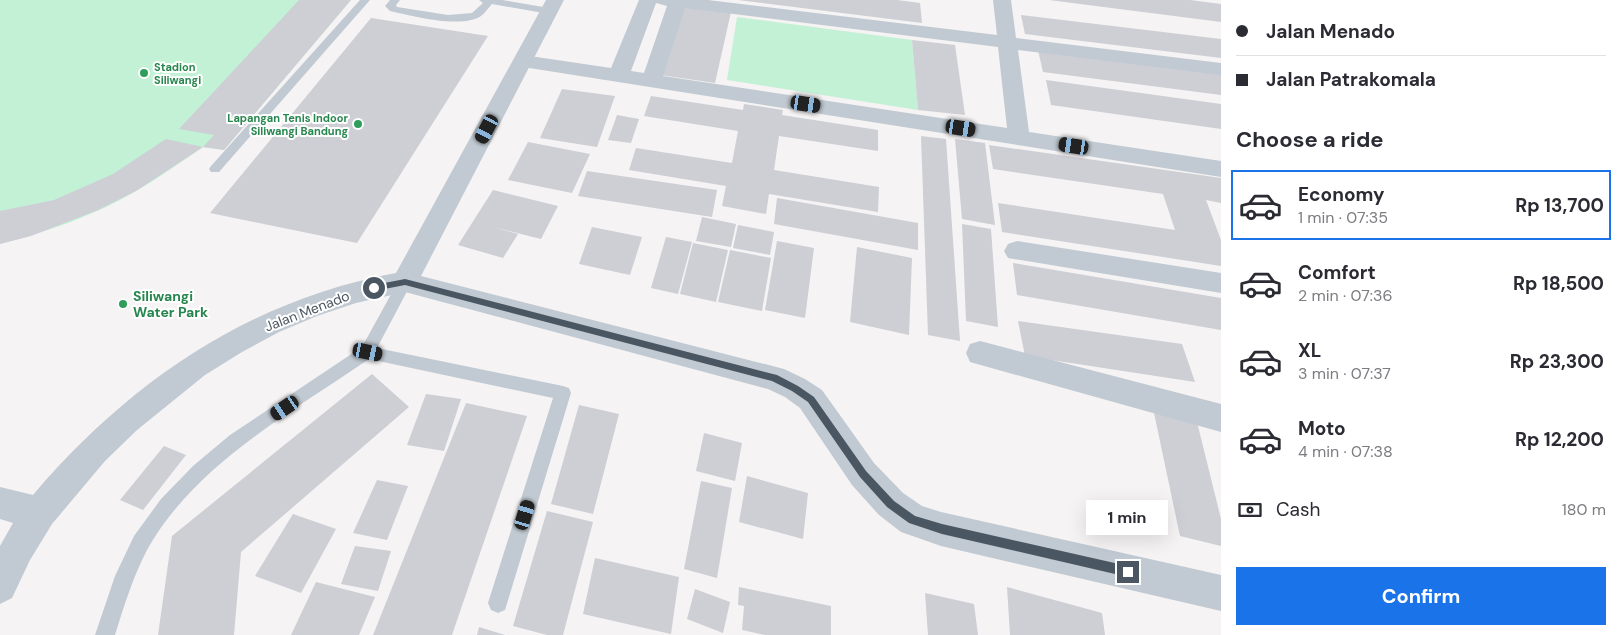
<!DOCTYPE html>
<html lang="en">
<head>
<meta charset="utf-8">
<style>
  body { margin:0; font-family:"DM Sans",sans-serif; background:#f7f7f7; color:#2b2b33; height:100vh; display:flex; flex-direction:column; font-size:19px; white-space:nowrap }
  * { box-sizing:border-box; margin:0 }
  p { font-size:16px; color:#7c7c81 }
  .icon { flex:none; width:28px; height:28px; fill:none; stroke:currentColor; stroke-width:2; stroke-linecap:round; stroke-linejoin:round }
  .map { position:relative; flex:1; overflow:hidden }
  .details { display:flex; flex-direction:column; background:#fff; width:400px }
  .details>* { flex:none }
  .top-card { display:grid; align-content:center; height:110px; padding:0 15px; background:#fff }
  .end { position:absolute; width:22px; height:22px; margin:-11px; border:6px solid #4a5661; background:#fff; box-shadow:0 0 0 2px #fff }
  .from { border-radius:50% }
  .bubble { position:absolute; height:35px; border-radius:0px; background:#fff; box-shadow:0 5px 20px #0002; font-size:16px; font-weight:700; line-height:35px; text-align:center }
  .car { position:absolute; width:15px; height:30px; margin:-15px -8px; border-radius:6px; box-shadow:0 0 4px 1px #0007; background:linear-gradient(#222 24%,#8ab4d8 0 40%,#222 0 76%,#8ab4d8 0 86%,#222 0) }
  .top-card b { display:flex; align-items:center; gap:18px; height:48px; font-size:19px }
  .top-card b+b { border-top:1px solid #e1e1e2 }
  .top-card i { width:12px; height:12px; background:#2b2b33 }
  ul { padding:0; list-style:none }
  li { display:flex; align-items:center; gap:15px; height:70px; margin:0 10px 8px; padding:0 5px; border:2px solid transparent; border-radius:0px }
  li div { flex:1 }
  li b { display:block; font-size:19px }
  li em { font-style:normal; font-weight:700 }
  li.current { border-color:#1a73e8 }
  li>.icon { width:45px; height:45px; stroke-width:1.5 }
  h2 { padding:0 15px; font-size:22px; line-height:60px }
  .pay { display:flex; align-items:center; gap:12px; height:55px; padding:0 15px; font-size:19px }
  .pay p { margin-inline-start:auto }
  .primary-button { display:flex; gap:10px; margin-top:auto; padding:10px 15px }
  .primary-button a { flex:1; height:58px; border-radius:0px; background:#1a73e8; color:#fff; font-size:20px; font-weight:700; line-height:58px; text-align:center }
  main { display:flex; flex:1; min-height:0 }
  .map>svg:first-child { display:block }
  .green { fill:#c3f1d5 }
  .building { fill:#cdcfd5 }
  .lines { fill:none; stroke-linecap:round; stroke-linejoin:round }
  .service { fill:#c1cad2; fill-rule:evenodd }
  .minor { fill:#c1cad2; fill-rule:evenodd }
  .tertiary { fill:#c1cad2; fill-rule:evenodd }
  .route { fill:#4a5661 }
  .leisure-dot { fill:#2e9e5b; stroke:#fff; stroke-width:2 }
  .labels { text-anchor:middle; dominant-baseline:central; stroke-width:4; stroke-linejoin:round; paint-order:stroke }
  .far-leisure-label { font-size:11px; font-weight:bold; fill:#27864d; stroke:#fff; text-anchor:start }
  .leisure-label { font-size:14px; font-weight:bold; fill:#27864d; stroke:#fff; text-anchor:start }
  .street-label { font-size:14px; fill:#4a5661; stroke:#fff }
</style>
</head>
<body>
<main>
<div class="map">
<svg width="1221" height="635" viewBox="0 0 1221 635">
  <rect width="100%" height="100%" fill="#f5f3f3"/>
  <g class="green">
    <path d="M0 0H351L224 150 203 147C181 162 159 178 136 191 94 216 46 232 0 244Z"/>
    <polygon points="737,17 912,40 918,110 727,80"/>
  </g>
  <g class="building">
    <polygon points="299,0 351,0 224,150 203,147 214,135 179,129"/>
    <polygon points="738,0 897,0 920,3 922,23"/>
    <polygon points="1049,0 1190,0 1221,4 1221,22"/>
    <polygon points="682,6 731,12 715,83 660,75"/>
    <polygon points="1021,15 1221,39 1221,58 1025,34"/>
    <polygon points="371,18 488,36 357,243 210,213"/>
    <polygon points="912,40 955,45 965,115 918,110"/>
    <polygon points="1038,50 1221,73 1221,95 1043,72"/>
    <polygon points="1046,80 1221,104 1221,129 1051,105"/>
    <polygon points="562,89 615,96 597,147 540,138"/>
    <polygon points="651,96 743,110 744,104 783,110 782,115 878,130 878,151 779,136 774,170 879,187 878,212 769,194 766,214 722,206 726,186 629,170 636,148 732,163 738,131 644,116"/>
    <polygon points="617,115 639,119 631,143 608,140"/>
    <polygon points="921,136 946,139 960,341 928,335"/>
    <polygon points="166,139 203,147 136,191 98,210 31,236 0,244 0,211 54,200 113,174"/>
    <polygon points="955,139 985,143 995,225 962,219"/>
    <polygon points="528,142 590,154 572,193 508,180"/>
    <polygon points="989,145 1221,178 1221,203 1206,200 1221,240 1221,266 1002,232 998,203 1175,230 1163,194 993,169"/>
    <polygon points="587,171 717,190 712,217 578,196"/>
    <polygon points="493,190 558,206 541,239 493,227 518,234 503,258 458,245"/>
    <polygon points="777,198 918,223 918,250 774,224"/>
    <polygon points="702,217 736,224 731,247 696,241"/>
    <polygon points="962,224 991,229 998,327 966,321"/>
    <polygon points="738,225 774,232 770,255 733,248"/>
    <polygon points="592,227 642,237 630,275 579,264"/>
    <polygon points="666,237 692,242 678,294 651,288"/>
    <polygon points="777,241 814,248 805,318 765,310"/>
    <polygon points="693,243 728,250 716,302 680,294"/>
    <polygon points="857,247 912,258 909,335 850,322"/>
    <polygon points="730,250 771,258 762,311 718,302"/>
    <polygon points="1013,263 1221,298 1221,330 1017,295"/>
    <polygon points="1018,321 1182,344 1195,382 1025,356"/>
    <polygon points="372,374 409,407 241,552 234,635 158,635 172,536"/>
    <polygon points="426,394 461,399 444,451 407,445"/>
    <polygon points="466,403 527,416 452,635 373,635"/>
    <polygon points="579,405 619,414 593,514 551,504"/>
    <polygon points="1154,413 1197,422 1221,519 1221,546 1180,536"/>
    <polygon points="704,433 742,443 735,481 696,471"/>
    <polygon points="164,446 186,455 143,510 120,500"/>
    <polygon points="747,476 808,493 803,539 739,522"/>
    <polygon points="377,480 408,486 387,540 353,533"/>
    <polygon points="701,481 732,488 717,578 684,569"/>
    <polygon points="547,511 593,522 563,635 547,635 513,626"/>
    <polygon points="293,514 336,529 301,593 255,576"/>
    <polygon points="355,546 391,551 378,591 341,584"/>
    <polygon points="595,558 679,577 671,634 583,614"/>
    <polygon points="316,582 375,597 359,635 291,635"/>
    <polygon points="739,587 831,606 831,635 765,635 742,630 744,606 738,605"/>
    <polygon points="1007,587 1102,613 1105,635 1010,635"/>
    <polygon points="695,589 730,602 723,633 687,619"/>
    <polygon points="925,593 974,604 978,635 928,635"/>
    <polygon points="479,627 505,635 477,635"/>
  </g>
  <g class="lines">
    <g class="service">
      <polygon points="360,0 370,0 219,172 211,172 209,169 211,166"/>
      <path d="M390 0H400L396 5 397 7 448 15 472 13 483 3 479 0H502L549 8 554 11 549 14 492 4C488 8 485 13 481 16 462 29 412 16 390 11L385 6Z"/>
      <path d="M405 276 410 278 412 282 377 348 563 386 569 388 571 393 505 610 498 613 491 610 488 603 553 398 369 359C292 412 194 465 147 550 133 577 124 606 115 635H95L115 576 134 536 161 499 193 466 230 435 362 347 400 278Z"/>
    </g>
    <g class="minor">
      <path d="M639 0H708L997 35 993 0H1011L1016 38 1221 63V75L1018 50 1029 132 1221 161V177L523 67 516 65 513 61 516 57 523 55 611 68ZM656 3 667 6 644 73 631 71ZM685 8 998 47 1007 128 663 76Z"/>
      <polygon points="1017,241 1221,273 1221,293 1008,258 1004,251 1008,244"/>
      <polygon points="980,341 1221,404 1221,432 970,362 966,353 970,344"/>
    </g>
    <path class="tertiary" d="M546 0H564L421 276 784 369 805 379 822 390 874 463 903 493 922 506 941 512 1221 575V611L941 546 901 532 879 515 852 485 800 408 785 397 768 389 405 292 356 303 317 316 279 332 242 352 205 375 137 430 105 461 52 524 30 560 12 598 0 604V546L13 523 0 519V487L33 495C129 382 249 300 396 273Z"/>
  </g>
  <polygon class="route" points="405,279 777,375 798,386 814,397 866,471 894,501 915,516 942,524 1128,566 1132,568 1133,572 1132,575 1128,577 942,534 909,523 887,507 860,477 808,402 792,391 772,381 405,285 374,291 371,288 374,285"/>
  <g class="leisure-dot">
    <circle cx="144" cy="73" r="5"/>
    <circle cx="358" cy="124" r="5"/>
    <circle cx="123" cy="304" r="5"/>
  </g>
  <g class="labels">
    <g class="far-leisure-label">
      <text x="154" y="67">Stadion<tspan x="154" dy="13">Siliwangi</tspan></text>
      <text x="348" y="118" text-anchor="end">Lapangan Tenis Indoor<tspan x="348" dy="13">Siliwangi Bandung</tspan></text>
    </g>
    <g class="leisure-label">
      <text x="133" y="296">Siliwangi<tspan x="133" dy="16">Water Park</tspan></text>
    </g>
    <g class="street-label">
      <text transform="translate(307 311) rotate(-21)">Jalan Menado</text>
    </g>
  </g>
</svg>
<i class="end from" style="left:374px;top:288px"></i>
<i class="end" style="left:1128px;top:572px"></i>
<div class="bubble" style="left:1086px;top:500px;width:82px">1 min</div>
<i class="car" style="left:806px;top:104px;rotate:99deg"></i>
<i class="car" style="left:961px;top:128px;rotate:99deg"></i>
<i class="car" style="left:487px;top:129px;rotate:208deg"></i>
<i class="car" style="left:1074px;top:146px;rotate:279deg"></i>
<i class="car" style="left:368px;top:352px;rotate:102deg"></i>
<i class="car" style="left:285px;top:408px;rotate:236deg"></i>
<i class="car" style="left:525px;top:515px;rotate:17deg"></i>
</div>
<section class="details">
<div class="top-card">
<b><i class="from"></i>Jalan Menado</b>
<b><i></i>Jalan Patrakomala</b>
</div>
<h2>Choose a ride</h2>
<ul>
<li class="current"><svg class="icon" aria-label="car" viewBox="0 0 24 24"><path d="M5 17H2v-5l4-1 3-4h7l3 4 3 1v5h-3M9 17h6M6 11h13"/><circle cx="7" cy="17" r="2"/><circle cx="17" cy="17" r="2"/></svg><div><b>Economy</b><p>1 min · 07:35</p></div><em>Rp 13,700</em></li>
<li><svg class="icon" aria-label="car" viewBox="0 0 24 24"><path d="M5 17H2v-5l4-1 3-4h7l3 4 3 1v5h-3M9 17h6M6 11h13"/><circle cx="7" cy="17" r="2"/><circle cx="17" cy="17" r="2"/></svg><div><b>Comfort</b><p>2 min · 07:36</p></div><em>Rp 18,500</em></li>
<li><svg class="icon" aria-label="car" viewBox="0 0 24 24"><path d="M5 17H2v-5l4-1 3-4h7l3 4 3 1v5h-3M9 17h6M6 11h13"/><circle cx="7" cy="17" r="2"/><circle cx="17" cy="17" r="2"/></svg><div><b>XL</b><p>3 min · 07:37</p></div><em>Rp 23,300</em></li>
<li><svg class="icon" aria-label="car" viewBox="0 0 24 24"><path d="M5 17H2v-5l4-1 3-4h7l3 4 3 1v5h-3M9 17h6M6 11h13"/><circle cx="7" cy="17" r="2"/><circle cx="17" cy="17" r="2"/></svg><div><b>Moto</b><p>4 min · 07:38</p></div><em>Rp 12,200</em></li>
</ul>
<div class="pay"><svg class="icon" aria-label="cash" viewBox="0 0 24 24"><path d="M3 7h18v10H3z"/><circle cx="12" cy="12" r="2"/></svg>Cash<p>180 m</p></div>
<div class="primary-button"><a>Confirm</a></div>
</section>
</main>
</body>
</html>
